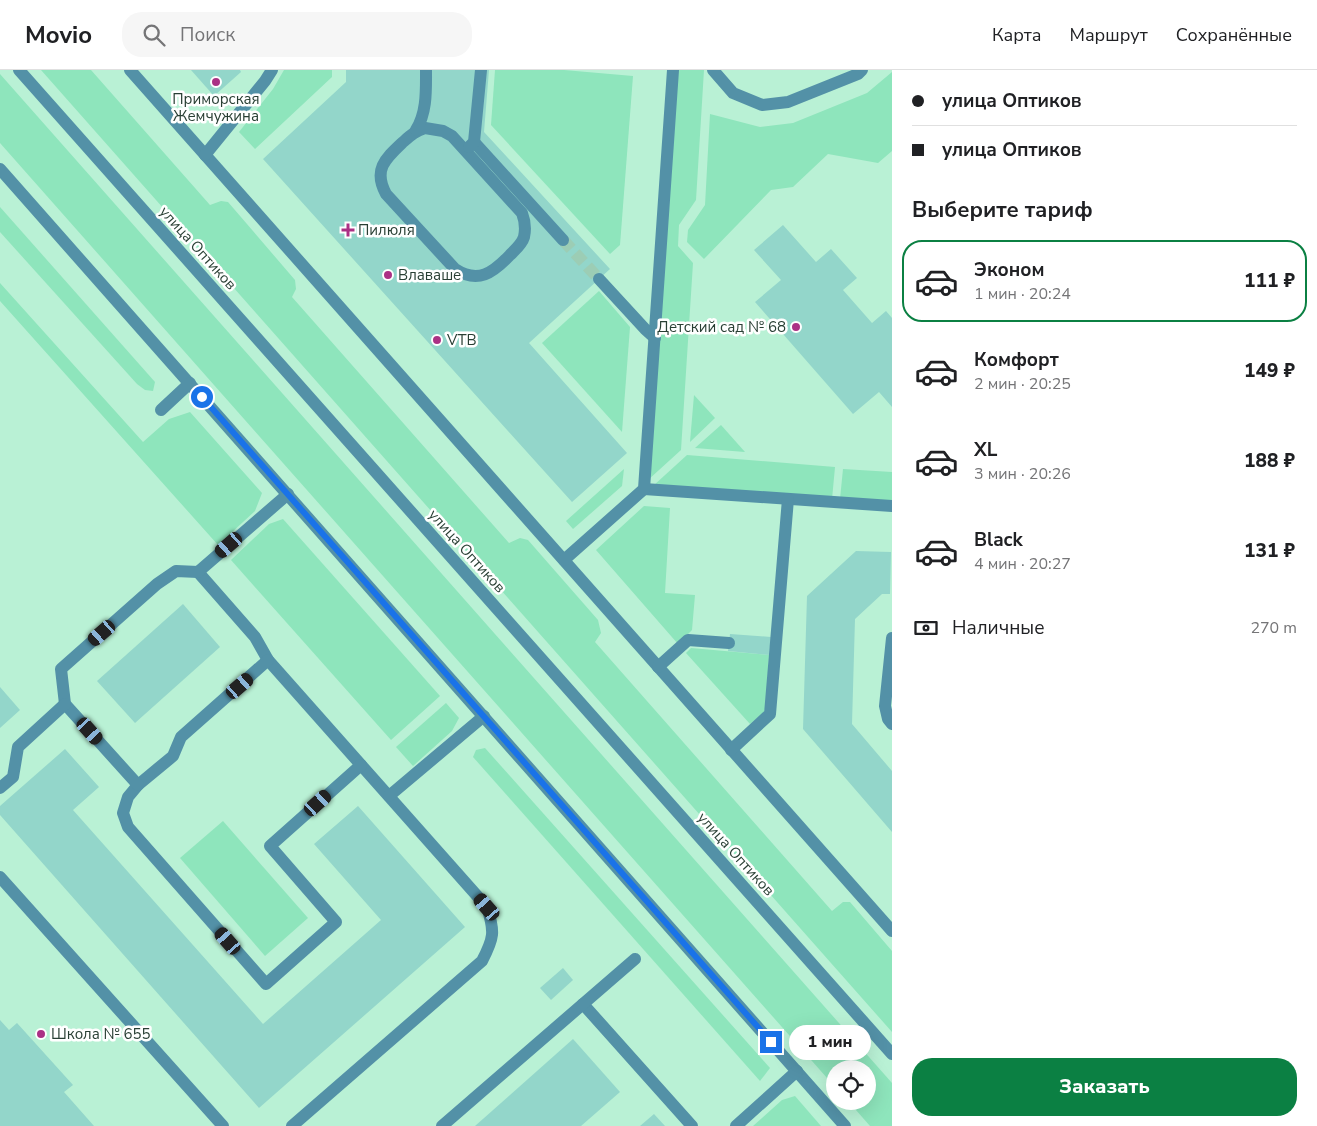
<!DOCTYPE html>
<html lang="ru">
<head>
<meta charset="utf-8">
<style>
  body { margin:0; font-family:"Nunito Sans",sans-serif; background:#f6f6f6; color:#202124; height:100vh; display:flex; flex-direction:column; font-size:19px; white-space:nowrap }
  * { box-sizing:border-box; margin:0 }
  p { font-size:16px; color:#757577 }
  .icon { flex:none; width:28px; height:28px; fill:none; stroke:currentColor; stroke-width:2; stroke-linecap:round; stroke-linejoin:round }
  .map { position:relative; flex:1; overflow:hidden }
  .sheet { display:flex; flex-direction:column; background:#fff; width:425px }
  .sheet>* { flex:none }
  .top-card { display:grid; align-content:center; height:110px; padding:0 20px; background:#fff }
  .tools { position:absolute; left:826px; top:990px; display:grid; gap:10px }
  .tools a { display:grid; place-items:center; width:50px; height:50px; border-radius:50%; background:#fff; box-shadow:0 5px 20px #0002; font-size:25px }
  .end { position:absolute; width:22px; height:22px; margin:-11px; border:6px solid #1a73e8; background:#fff; box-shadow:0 0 0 2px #fff }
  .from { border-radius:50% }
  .bubble { position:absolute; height:35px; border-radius:18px; background:#fff; box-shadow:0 5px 20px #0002; font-size:16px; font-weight:800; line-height:35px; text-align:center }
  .car { position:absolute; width:15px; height:30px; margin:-15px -8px; border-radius:6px; box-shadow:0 0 4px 1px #0007; background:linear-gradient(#222 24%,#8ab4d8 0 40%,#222 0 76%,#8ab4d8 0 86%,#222 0) }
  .top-card b { display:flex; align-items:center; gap:18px; height:48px; font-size:19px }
  .top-card b+b { border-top:1px solid #e0e0e0 }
  .top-card i { width:12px; height:12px; background:#202124 }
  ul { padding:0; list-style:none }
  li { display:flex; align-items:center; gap:15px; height:82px; margin:0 10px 8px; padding:0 10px; border:2px solid transparent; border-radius:20px }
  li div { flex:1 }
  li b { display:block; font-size:19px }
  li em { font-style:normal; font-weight:800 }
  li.active { border-color:#0b8043 }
  li>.icon { width:45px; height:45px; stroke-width:1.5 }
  h2 { padding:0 20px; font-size:22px; line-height:60px }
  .pay { display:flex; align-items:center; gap:12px; height:55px; padding:0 20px; font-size:19px }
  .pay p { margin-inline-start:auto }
  .cta { display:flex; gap:10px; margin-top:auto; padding:10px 20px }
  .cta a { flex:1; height:58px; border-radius:20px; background:#0b8043; color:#fff; font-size:20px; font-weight:800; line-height:58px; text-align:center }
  header { display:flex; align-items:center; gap:30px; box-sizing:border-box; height:70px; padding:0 25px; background:#fff; border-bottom:1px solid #e0e0e0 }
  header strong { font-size:24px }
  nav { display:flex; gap:28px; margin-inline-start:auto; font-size:18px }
  .search { width:350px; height:45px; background:#f6f6f6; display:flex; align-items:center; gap:12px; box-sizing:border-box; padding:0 18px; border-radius:20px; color:#757577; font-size:19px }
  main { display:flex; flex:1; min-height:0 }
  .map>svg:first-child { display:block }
  .green { fill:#8ee5bc }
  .building { fill:#93d6ca }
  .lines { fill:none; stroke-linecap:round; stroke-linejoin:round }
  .minor-tunnel { stroke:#9ccdb5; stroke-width:12; stroke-dasharray:12 6; stroke-linecap:butt }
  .minor { stroke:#5391a7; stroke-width:12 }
  .route { stroke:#1a73e8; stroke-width:6 }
  .poi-dot { fill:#ab3185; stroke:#fff; stroke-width:2 }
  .labels { text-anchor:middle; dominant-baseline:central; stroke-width:5; stroke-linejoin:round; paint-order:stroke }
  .poi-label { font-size:15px; fill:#293f34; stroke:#fff; text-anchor:start }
  .street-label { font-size:15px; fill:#293f34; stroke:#fff }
</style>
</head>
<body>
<header>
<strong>Movio</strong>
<div class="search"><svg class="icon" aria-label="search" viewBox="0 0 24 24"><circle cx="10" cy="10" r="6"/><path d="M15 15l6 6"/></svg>Поиск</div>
<nav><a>Карта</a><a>Маршрут</a><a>Сохранённые</a></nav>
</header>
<main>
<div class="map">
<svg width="892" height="1056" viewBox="0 0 892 1056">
  <rect width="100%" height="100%" fill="#b9f1d5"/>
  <g class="green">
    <polygon points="41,0 91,0 210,135 221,131 228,132 295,210 296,219 292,227 509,473 520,468 528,470 598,550 601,563 595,572 832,841 843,832 850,832 892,881 892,962"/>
    <polygon points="284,0 332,0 332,7 255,79 239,62 273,19"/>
    <polygon points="495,0 564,0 633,6 620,175 610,184 491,55"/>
    <polygon points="678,0 704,0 696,130 679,155 678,176 693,193 681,380 648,410"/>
    <polygon points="892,2 892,81 878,93 828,84 793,117 771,120 704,189 687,172 688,160 705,135 710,44 760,57 793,53 867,23"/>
    <polygon points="0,4 892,1013 892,1056 870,1056 848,1031 868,1031 868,999 835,999 835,1017 0,73"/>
    <polygon points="0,137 155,312 153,321 145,320 137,314 0,162"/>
    <polygon points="0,213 143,372 169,349 190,342 262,423 255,441 218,475 0,231"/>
    <polygon points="599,221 630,257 622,362 542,273"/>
    <polygon points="694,325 715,348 690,372"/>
    <polygon points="721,355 745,382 695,378"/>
    <polygon points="687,385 835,397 832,429 653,416"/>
    <polygon points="624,399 622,416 573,459 566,451"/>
    <polygon points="843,399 892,402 892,433 840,429"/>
    <polygon points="644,436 670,438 665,523 695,525 692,560 678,574 596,480"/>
    <polygon points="283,449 440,626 391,670 231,490 269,454"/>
    <polygon points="691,578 769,585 766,636 764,642 750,654 686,583"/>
    <polygon points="446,633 459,648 452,661 413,696 396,677"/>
    <polygon points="485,678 770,998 760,1011 473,687 476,680"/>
    <polygon points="223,751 308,848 265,886 180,788"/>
    <polygon points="795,1026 821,1056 753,1056 782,1030"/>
  </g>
  <g class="building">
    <polygon points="191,0 240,0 241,2 214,26"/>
    <polygon points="346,0 489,0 484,62 610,199 529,273 627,383 572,432 263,89 346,12"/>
    <polygon points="783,155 816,192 831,179 857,208 843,220 872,253 886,241 892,248 892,337 879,322 853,344 755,232 781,210 754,180"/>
    <polygon points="856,481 891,482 890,524 882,524 855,549 852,654 892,701 892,762 803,659 807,526"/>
    <polygon points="183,534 220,577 135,653 97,611"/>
    <polygon points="730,564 771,567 769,585 728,581"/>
    <polygon points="0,617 20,640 0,658"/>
    <polygon points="65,679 99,717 73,740 263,954 381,850 314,774 358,736 465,857 259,1038 0,745 0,736"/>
    <polygon points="563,898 573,910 551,930 540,918"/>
    <polygon points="0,950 9,960 17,953 73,1015 64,1022 94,1056 0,1056"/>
    <polygon points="573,969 620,1022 581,1056 475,1056"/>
    <polygon points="654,1044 665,1056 640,1056"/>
  </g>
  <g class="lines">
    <polyline class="minor-tunnel" points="563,170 599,209"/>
    <g class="minor">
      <polyline points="19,0 892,984"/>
      <polyline points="130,0 892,861"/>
      <polyline points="713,0 733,23 762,35 788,32 858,4 862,0"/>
      <path d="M425 58 443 61 452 66 522 143C525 151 526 158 524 167 522 174 515 180 510 185 493 203 478 214 455 199L386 124C373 100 385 89 402 73 410 66 415 61 425 58Z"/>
      <path d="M416 60C427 42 426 21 426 0"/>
      <polyline points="474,72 563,170"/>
      <polyline points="469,77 474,72 481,0"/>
      <polyline points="205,85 265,11 272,0"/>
      <polyline points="0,99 845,1056"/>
      <polyline points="599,209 645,259 655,268"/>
      <polyline points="161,340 190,313"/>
      <polyline points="644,419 892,436"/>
      <polyline points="564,490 644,419 673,0"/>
      <path d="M198 502 255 567 268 590 487 837C495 862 494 868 482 891L292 1056"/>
      <polyline points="892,568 885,636 888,649 892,654"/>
      <polyline points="268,590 181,667 173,686 138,715 128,727 123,743 128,757 266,914 336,852 270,776 361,695"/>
      <polyline points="658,597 688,570 729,573"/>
      <polyline points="731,680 770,644 788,429"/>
      <polyline points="138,715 65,634 61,599 157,514 176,501 198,502 288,424"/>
      <polyline points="0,718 13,707 18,677 65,634"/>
      <polyline points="389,726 484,646"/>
      <polyline points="0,807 223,1056"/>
      <polyline points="583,934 692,1056"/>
      <polyline points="442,1056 635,889"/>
      <polyline points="736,1056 797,1001"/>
    </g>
  </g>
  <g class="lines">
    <polyline class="route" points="202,327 771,972"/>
  </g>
  <g class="poi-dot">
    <circle cx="216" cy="12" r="5"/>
    <path d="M345.5 152.5h5v5h5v5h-5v5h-5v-5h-5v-5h5z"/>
    <circle cx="388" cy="205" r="5"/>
    <circle cx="796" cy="257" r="5"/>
    <circle cx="437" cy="270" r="5"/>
    <circle cx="41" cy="964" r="5"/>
  </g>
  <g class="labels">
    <g class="poi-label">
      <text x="216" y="29" text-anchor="middle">Приморская<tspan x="216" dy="17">Жемчужина</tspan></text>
      <text x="358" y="160">Пилюля</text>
      <text x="398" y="205">Влаваше</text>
      <text x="786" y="257" text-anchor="end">Детский сад № 68</text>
      <text x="447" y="270">VTB</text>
      <text x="51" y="964">Школа № 655</text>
    </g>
    <g class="street-label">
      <text transform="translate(198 178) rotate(48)">улица Оптиков</text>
      <text transform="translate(467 481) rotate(48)">улица Оптиков</text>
      <text transform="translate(736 784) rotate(48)">улица Оптиков</text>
    </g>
  </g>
</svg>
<div class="tools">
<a><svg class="icon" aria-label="locate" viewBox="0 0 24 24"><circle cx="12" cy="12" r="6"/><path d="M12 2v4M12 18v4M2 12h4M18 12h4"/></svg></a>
</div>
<i class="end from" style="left:202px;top:327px"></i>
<i class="end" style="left:771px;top:972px"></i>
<div class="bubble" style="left:789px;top:955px;width:82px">1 мин</div>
<i class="car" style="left:229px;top:475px;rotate:229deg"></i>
<i class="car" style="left:102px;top:563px;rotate:229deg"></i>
<i class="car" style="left:240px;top:616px;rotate:49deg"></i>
<i class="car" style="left:90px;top:661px;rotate:138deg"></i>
<i class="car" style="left:318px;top:733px;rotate:48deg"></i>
<i class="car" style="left:487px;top:837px;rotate:319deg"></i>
<i class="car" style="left:228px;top:871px;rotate:319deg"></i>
</div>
<section class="sheet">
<div class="top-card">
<b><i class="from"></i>улица Оптиков</b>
<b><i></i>улица Оптиков</b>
</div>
<h2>Выберите тариф</h2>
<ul>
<li class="active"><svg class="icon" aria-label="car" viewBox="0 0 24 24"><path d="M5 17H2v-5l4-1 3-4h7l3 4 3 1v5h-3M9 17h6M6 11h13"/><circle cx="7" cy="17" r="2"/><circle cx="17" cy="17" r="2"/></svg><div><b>Эконом</b><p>1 мин · 20:24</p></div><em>111 ₽</em></li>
<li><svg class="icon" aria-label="car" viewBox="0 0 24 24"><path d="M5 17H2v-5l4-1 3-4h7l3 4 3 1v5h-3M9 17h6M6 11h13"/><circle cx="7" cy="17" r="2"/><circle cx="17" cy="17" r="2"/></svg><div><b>Комфорт</b><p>2 мин · 20:25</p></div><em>149 ₽</em></li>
<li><svg class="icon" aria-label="car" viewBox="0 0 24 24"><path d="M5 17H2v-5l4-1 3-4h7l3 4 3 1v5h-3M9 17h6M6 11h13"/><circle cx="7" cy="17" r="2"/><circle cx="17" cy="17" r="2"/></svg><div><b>XL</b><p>3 мин · 20:26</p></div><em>188 ₽</em></li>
<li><svg class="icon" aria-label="car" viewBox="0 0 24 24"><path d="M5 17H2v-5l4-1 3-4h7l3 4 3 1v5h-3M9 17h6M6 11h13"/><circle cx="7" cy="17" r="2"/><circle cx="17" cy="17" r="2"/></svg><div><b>Black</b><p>4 мин · 20:27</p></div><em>131 ₽</em></li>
</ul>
<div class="pay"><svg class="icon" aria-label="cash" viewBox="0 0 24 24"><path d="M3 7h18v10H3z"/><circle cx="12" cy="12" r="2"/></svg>Наличные<p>270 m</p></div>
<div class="cta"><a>Заказать</a></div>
</section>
</main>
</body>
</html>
